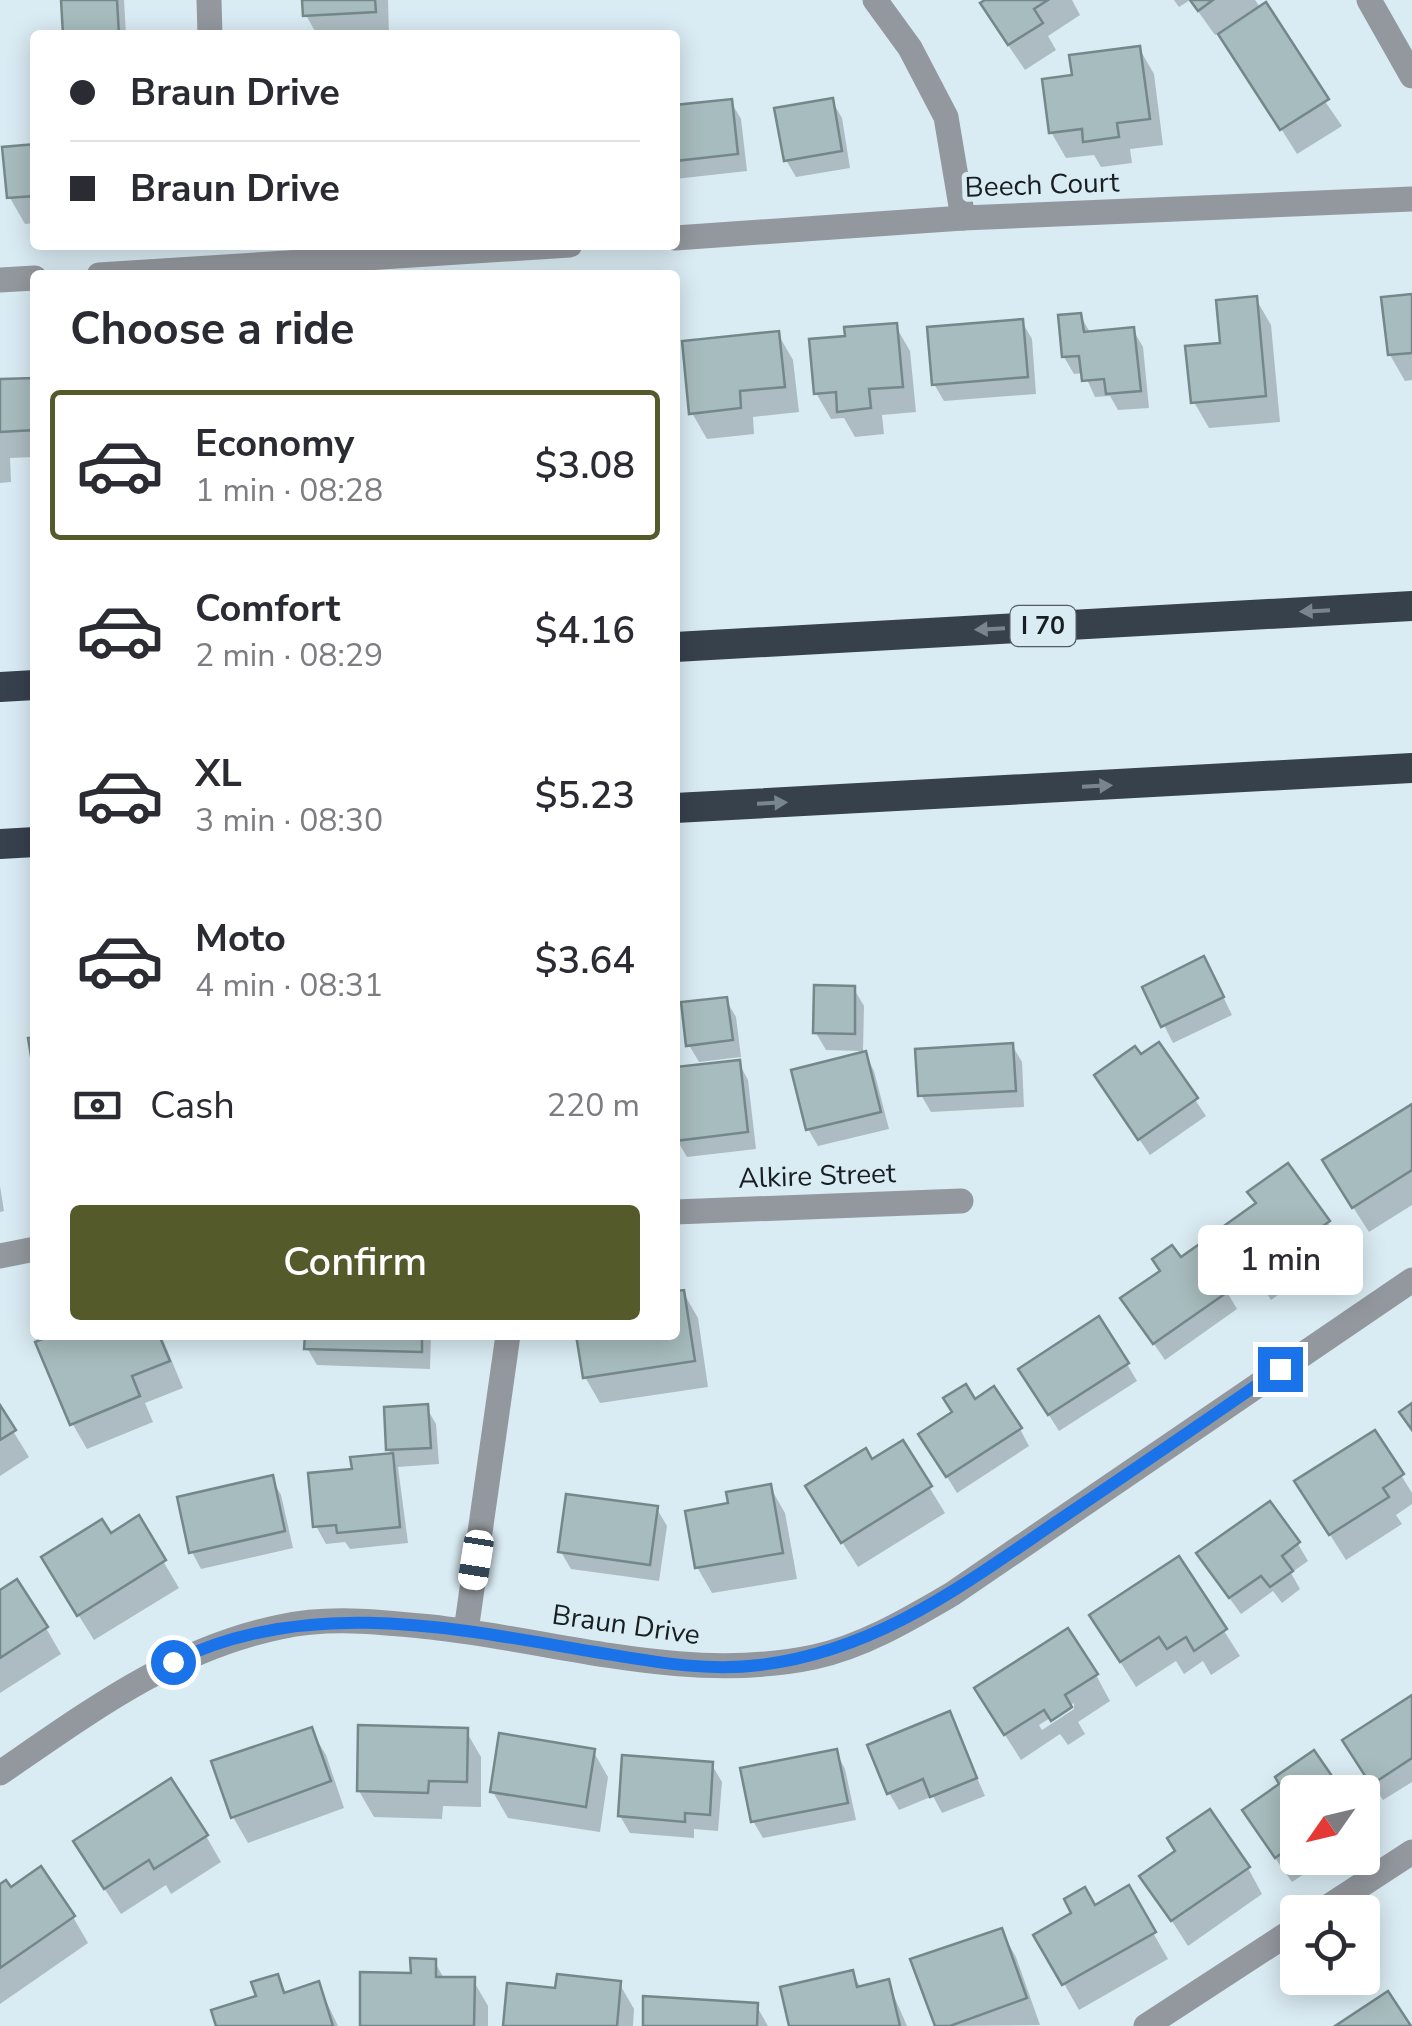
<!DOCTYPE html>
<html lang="en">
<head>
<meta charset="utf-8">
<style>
  body { margin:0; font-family:"Nunito Sans",sans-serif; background:#f2f2f3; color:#2b2b33; height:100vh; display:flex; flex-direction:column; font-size:38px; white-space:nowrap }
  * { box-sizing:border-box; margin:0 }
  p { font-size:32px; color:#7c7c81 }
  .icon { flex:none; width:55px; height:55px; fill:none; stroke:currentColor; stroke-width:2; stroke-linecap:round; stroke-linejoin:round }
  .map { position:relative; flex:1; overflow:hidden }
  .side { position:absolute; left:30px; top:270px; width:650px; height:1070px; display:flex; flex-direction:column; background:#fff; border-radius:10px; box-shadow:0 5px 25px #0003 }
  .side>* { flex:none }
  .hud { position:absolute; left:30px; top:30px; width:650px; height:220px; border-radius:10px; box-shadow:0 5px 25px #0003; display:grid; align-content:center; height:220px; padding:0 40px; background:#fff }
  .needle { width:65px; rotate:236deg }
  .fabs { position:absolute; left:1280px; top:1775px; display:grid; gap:20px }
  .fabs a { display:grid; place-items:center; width:100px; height:100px; border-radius:10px; background:#fff; box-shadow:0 5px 25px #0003; font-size:50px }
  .end { position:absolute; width:45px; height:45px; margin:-22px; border:12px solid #1a73e8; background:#fff; box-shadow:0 0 0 5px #fff }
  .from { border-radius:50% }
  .bubble { position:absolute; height:70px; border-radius:10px; background:#fff; box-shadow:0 5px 25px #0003; font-size:32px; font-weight:600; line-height:70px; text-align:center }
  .car { position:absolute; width:30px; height:60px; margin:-30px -15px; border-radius:12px; box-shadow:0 0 8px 2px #0007; background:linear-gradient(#fff 24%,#345 0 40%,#fff 0 76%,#345 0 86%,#fff 0) }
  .hud b { display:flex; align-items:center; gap:35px; height:95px; font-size:38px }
  .hud b+b { border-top:2px solid #e1e1e2 }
  .hud i { width:25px; height:25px; background:#2b2b33 }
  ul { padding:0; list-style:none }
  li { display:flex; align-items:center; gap:30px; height:150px; margin:0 20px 15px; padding:0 20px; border:5px solid transparent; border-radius:10px }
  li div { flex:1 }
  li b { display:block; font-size:38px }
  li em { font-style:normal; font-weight:600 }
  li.current { border-color:#545a29 }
  li>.icon { width:90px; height:90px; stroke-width:1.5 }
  h2 { padding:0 40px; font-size:45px; line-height:120px }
  .pay { display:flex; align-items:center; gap:25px; height:110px; padding:0 40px; font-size:38px }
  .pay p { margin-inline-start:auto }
  .action { display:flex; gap:20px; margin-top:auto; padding:20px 40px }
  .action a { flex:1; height:115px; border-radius:10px; background:#545a29; color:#fff; font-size:40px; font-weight:600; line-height:115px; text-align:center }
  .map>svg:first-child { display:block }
  .shadow { fill:#0003; fill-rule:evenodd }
  .building { fill:#a7bcbe; stroke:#74888a; stroke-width:2.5 }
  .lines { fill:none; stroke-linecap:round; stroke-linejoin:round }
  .street { stroke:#93989e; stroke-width:25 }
  .highway { stroke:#37414c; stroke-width:30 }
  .oneway { fill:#78858f }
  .route { stroke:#1a73e8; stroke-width:12 }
  .labels { text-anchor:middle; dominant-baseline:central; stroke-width:10; stroke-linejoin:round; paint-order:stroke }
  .shield { fill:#d9ebf3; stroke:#525c60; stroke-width:2.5 }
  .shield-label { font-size:25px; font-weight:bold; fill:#181e21 }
  .street-label { font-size:28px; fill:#181e21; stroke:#d9ebf3 }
</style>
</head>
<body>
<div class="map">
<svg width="1412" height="2026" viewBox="0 0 1412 2026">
  <rect width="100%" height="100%" fill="#d9ebf3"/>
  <g class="shadow">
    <polygon points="63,0 124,0 126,35 65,35"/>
    <polygon points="305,0 388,0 389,35 317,35 306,15"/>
    <polygon points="990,0 1072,0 1080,15 1048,36 1056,50 1025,70 998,30"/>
    <polygon points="1174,0 1190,0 1179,7"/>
    <polygon points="1190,0 1255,0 1342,126 1297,154 1220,32 1215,35"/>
    <polygon points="1139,48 1154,74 1163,145 1130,149 1132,163 1101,167 1094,155 1066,158 1051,132 1075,77"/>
    <polygon points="832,101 842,118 850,168 796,177 786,160"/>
    <polygon points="731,102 741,119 747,171 675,179 675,108"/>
    <polygon points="35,146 35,223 25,224 10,198"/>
    <polygon points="1412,296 1412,380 1405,381 1390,355"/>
    <polygon points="1256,299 1271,325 1280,422 1209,428 1194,402 1223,345"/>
    <polygon points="1080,315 1091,334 1133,330 1143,347 1149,408 1118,410 1110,396 1095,397 1084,373 1074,374 1064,357"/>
    <polygon points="1022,322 1032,339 1036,394 944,401 934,384"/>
    <polygon points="895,325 910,351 916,412 882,415 884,434 855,437 844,418 831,419 816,393 847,338"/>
    <polygon points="778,334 793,360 799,412 753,417 754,434 707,439 692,413"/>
    <polygon points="35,380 35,457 10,458 11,482 0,483 0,382"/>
    <polygon points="1213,976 1232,1015 1173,1043 1145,988"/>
    <polygon points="854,989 864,1006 863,1051 826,1050 816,1033"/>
    <polygon points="726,1000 736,1017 741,1057 699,1062 689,1045"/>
    <polygon points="1012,1045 1022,1062 1024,1107 931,1112 921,1095"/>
    <polygon points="1158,1045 1206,1116 1150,1155 1107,1092"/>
    <polygon points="865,1054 874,1071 889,1129 818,1146 808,1129"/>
    <polygon points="739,1063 748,1080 756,1149 687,1157 677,1140 675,1070"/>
    <polygon points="1412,1109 1412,1205 1369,1232 1340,1187"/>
    <polygon points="0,1186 4,1211 0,1212"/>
    <polygon points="1328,1223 1342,1249 1271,1300 1224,1229"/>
    <polygon points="1180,1261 1227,1292 1237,1309 1165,1360 1134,1315"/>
    <polygon points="683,1292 698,1318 708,1387 600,1403 585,1377 579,1335 675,1335 675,1294"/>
    <polygon points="59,1335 161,1335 183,1388 145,1403 153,1422 87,1449 72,1423"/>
    <polygon points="307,1335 431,1335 430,1369 317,1365 307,1348"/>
    <polygon points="1127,1364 1137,1381 1059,1431 1031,1387"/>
    <polygon points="426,1407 436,1424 439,1464 398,1467 408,1543 350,1549 345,1542 326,1544 316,1526 354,1471 392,1456 389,1450"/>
    <polygon points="0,1410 29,1457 0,1476"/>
    <polygon points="1020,1429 1029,1446 957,1493 931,1451"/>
    <polygon points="1375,1433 1412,1493 1412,1504 1396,1515 1402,1524 1346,1560 1313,1508"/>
    <polygon points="902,1443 945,1513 858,1567 823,1512 872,1462"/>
    <polygon points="271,1478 281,1495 293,1548 201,1569 192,1552"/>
    <polygon points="770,1487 785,1513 797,1579 712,1593 697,1567"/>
    <polygon points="657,1509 667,1526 659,1581 571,1569 561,1552"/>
    <polygon points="138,1519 179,1588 94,1640 59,1584 110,1536"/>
    <polygon points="1298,1544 1308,1561 1291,1573 1300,1589 1282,1603 1273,1591 1241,1614 1210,1571"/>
    <polygon points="1178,1559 1240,1656 1211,1675 1203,1661 1184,1674 1176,1661 1136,1687 1107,1641"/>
    <polygon points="0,1593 46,1628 61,1654 0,1693"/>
    <path d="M1096 1675 1110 1701 1078 1722 1085 1734 1068 1745 1060 1734 1021 1760 992 1715ZM1074 1703V1709L1042 1730 1039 1725Z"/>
    <polygon points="1412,1698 1412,1782 1383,1800 1355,1758"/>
    <polygon points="949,1714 985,1796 942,1813 933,1796 899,1810 889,1793"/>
    <polygon points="311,1730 326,1755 344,1808 248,1843 233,1817"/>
    <polygon points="466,1731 481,1757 481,1807 443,1806 442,1819 374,1817 359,1791"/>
    <polygon points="593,1751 608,1777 600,1832 508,1818 493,1792"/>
    <polygon points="836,1752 845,1769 856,1820 763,1838 753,1821"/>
    <polygon points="1313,1754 1340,1792 1298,1792 1298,1858 1328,1858 1292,1882 1260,1837 1282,1786"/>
    <polygon points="712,1765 722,1782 718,1831 694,1829 694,1838 630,1833 620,1816"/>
    <polygon points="206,1836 221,1862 171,1894 166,1885 121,1914 91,1868"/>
    <polygon points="1248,1868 1262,1894 1188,1946 1143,1876"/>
    <polygon points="0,1887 73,1917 88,1943 0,2004"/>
    <polygon points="1128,1889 1168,1959 1079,2010 1037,1936"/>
    <polygon points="1001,1931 1016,1957 1040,2025 937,2026"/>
    <polygon points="434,1961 445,1980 473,1980 488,2006 488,2026 362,2026 413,1975"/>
    <polygon points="852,1973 861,1988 888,1982 907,2026 792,2026"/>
    <polygon points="277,1977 287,1994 318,1984 338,2026 218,2026 259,1997"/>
    <polygon points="619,1983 634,2009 633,2026 506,2026 558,1991"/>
    <polygon points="756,2005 768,2026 645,2026"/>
  </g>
  <g class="building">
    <polygon points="61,0 117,0 119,35 63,35"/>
    <polygon points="302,0 375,0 376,12 303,16"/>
    <polygon points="985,0 1048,0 1034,9 1043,23 1008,45 980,3"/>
    <polygon points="1190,0 1213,0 1198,11"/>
    <polygon points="1266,2 1329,99 1280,130 1218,34"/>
    <polygon points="1140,46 1150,119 1117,123 1119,137 1083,142 1082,129 1049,133 1042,79 1072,75 1069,55"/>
    <polygon points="833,98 842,151 784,161 774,108"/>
    <polygon points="732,99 738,154 675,161 675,105"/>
    <polygon points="35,144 35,196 7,198 2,147"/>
    <polygon points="1412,294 1412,353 1388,355 1381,297"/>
    <polygon points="1257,296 1266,396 1191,403 1185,346 1220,343 1216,300"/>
    <polygon points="1081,313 1084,332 1134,327 1141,391 1106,394 1104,379 1082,381 1079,356 1062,357 1058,315"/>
    <polygon points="1023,319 1028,377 932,385 927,327"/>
    <polygon points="897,323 903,387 869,389 871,408 837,412 836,392 814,394 809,339 845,336 844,327"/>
    <polygon points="779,331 785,387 740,391 741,408 689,414 682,341"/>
    <polygon points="35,378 35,430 0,432 0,379"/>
    <polygon points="1204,956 1224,997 1161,1027 1142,987"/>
    <polygon points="814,985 855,986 855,1034 813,1033"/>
    <polygon points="727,997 733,1040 686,1046 681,1002"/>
    <polygon points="35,1037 35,1080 28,1038"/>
    <polygon points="1159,1042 1198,1098 1138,1140 1094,1075 1135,1046 1141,1054"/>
    <polygon points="1013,1043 1016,1091 918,1096 915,1049"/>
    <polygon points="866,1051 881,1112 806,1130 791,1070"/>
    <polygon points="740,1060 748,1132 675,1141 675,1067"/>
    <polygon points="1412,1104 1412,1170 1352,1208 1322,1160"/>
    <polygon points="1288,1163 1330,1221 1254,1275 1221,1228 1256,1203 1247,1192"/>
    <polygon points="1172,1245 1181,1257 1198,1245 1229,1291 1153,1344 1120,1298 1160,1271 1152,1259"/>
    <polygon points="684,1290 695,1361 583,1378 576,1335 675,1335 675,1291"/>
    <polygon points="1099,1316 1129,1363 1048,1415 1018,1369"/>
    <polygon points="52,1335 159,1335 170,1361 132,1376 140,1396 70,1425 35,1342"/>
    <polygon points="305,1335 422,1335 422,1352 304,1349"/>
    <polygon points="966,1384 975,1399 994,1386 1022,1428 946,1477 918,1434 952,1412 943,1398"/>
    <polygon points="1412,1403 1412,1430 1399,1412"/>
    <polygon points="428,1404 431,1448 386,1450 384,1407"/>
    <polygon points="0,1405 16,1430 0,1440"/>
    <polygon points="1375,1430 1404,1474 1383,1488 1389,1497 1329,1535 1294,1481"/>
    <polygon points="903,1440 932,1486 841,1543 805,1486 866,1448 872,1459"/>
    <polygon points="393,1453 400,1527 337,1533 336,1525 313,1527 308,1473 352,1469 350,1457"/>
    <polygon points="273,1475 285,1531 189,1553 177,1497"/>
    <polygon points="771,1484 783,1553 695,1568 685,1511 728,1503 726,1492"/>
    <polygon points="566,1494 658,1506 650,1565 558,1552"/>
    <polygon points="1270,1501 1300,1542 1282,1556 1293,1571 1270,1587 1261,1576 1229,1598 1196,1553"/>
    <polygon points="139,1515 166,1560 77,1616 41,1557 102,1519 111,1533"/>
    <polygon points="1179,1556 1227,1629 1194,1651 1186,1637 1167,1649 1159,1637 1120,1662 1089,1615"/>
    <polygon points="17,1579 48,1627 0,1658 0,1590"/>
    <polygon points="1068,1628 1098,1674 1065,1695 1072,1707 1051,1721 1044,1710 1004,1735 974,1688"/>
    <polygon points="1412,1695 1412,1758 1371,1785 1342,1740"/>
    <polygon points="950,1711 977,1778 930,1797 923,1779 887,1794 867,1745"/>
    <polygon points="358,1725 468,1728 467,1782 429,1781 428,1793 357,1791"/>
    <polygon points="312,1727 331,1781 231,1818 211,1761"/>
    <polygon points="499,1733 595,1749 586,1807 490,1792"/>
    <polygon points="837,1749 848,1803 751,1822 740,1768"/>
    <polygon points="1314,1750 1343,1792 1298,1792 1298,1842 1275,1858 1242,1810 1279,1784 1275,1777"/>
    <polygon points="622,1755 713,1762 710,1815 685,1813 685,1822 618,1816"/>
    <polygon points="171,1778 208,1835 154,1869 149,1860 104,1889 73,1841"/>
    <polygon points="1210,1809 1250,1867 1171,1921 1139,1876 1175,1851 1167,1838"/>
    <polygon points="41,1866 75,1916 0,1968 0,1884 6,1880 11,1887"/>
    <polygon points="1129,1885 1156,1932 1062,1985 1033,1935 1071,1913 1064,1899 1085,1887 1095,1905"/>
    <polygon points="1002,1928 1027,1998 950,2026 935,2026 910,1959"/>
    <polygon points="410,1958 436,1959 436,1977 475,1977 474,2026 360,2026 360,1972 411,1973"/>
    <polygon points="853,1970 857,1987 889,1979 900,2026 789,2026 780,1987"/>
    <polygon points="278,1974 284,1993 319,1981 333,2026 216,2026 211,2010 256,1996 251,1982"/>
    <polygon points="557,1974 621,1981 617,2026 503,2026 507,1983 555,1988"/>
    <polygon points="1388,1991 1411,2026 1335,2026"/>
    <polygon points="643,1996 758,2003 757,2026 643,2026"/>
  </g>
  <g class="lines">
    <g class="street">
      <polyline points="209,0 210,35"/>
      <polyline points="875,0 910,48 946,117 963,218"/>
      <polyline points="1369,0 1412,76"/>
      <polyline points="675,238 963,218 1412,199"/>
      <polyline points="99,275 570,245"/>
      <polyline points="0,280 35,278"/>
      <polyline points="675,1212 961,1201"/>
      <polyline points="0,1256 35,1249"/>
      <polyline points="466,1631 508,1335"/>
      <path d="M0 1773C89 1712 173 1649 280 1627 329 1616 382 1622 431 1627 559 1641 685 1684 814 1657 864 1646 909 1619 952 1594L1412 1280"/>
      <polyline points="1320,1912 1412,1852"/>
      <polyline points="1146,2026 1298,1927"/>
    </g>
    <g class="highway">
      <polyline points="675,647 1412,606"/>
      <polyline points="0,687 35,685"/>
      <polyline points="675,808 1412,768"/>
      <polyline points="0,844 35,842"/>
    </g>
  </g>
  <defs><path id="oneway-solid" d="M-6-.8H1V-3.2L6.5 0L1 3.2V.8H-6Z" transform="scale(2.5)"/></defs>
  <g class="oneway">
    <use href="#oneway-solid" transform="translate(1315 611) rotate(177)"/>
    <use href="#oneway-solid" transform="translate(990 629) rotate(177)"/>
    <use href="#oneway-solid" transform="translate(1097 786) rotate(-3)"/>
    <use href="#oneway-solid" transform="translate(772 803) rotate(-3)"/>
  </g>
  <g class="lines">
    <path class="route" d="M173 1662C307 1596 454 1628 595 1652 650 1661 704 1672 760 1665 878 1651 966 1583 1062 1518 1135 1469 1208 1419 1280 1369"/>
  </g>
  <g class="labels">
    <rect class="shield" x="1010.5" y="606" width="65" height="40" rx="8"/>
    <g class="shield-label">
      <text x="1043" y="626">I 70</text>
    </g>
    <g class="street-label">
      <text transform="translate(1042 185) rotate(-2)">Beech Court</text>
      <text transform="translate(817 1176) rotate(-2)">Alkire Street</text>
      <text transform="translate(626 1625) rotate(8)">Braun Drive</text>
    </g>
  </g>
</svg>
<div class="fabs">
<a><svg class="needle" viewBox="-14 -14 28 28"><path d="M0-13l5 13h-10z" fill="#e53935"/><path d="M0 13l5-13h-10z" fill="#7c7c81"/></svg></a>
<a><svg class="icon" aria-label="locate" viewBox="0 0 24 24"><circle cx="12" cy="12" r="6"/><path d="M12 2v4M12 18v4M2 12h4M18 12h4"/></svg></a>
</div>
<i class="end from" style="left:173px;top:1662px"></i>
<i class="end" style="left:1280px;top:1369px"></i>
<div class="bubble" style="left:1198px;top:1225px;width:165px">1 min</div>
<i class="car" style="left:476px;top:1560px;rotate:189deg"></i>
<div class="hud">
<b><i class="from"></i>Braun Drive</b>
<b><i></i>Braun Drive</b>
</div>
<section class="side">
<h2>Choose a ride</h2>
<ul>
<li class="current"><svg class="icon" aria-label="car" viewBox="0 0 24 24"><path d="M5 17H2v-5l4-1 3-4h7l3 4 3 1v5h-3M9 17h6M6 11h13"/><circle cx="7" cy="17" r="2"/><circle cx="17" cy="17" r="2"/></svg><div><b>Economy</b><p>1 min · 08:28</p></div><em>$3.08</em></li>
<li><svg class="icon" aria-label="car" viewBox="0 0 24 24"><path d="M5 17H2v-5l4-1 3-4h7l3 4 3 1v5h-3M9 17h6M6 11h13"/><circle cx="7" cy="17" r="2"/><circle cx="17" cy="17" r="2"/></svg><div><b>Comfort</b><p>2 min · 08:29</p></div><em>$4.16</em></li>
<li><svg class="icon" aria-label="car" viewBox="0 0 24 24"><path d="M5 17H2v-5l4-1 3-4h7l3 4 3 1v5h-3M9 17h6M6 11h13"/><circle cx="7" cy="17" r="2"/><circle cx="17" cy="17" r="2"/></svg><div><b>XL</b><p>3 min · 08:30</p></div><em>$5.23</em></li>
<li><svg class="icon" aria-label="car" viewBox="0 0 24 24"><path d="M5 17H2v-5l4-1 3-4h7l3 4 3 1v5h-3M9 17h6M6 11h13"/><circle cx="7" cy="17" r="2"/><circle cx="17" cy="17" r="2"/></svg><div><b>Moto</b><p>4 min · 08:31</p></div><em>$3.64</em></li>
</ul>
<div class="pay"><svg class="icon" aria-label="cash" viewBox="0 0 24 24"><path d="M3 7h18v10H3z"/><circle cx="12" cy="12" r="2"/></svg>Cash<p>220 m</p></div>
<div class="action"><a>Confirm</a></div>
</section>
</div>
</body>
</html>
